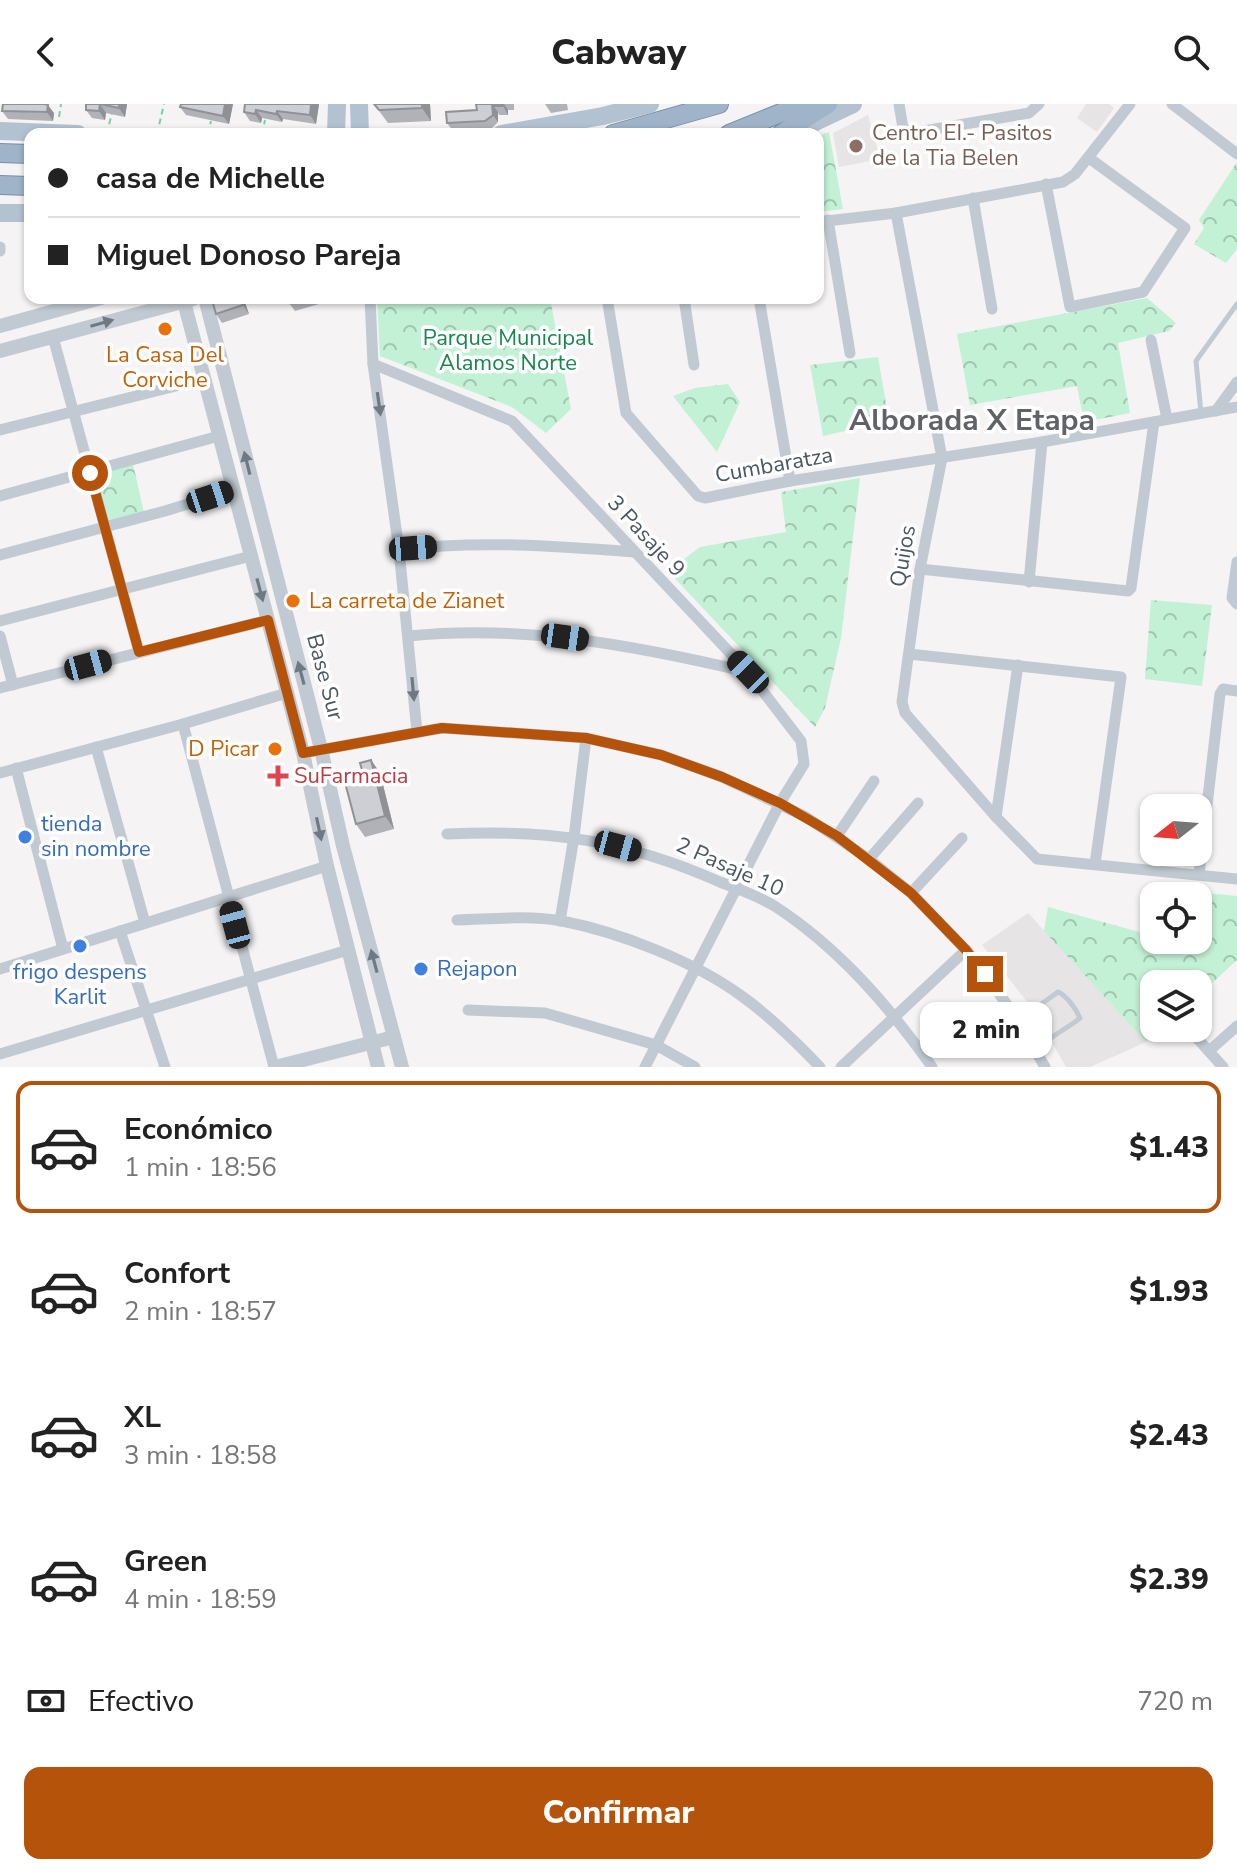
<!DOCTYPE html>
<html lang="es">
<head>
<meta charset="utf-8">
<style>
  body { margin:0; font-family:"Nunito Sans",sans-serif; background:#f6f6f6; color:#222; height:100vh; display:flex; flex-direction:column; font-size:30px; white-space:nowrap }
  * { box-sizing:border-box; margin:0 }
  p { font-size:26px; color:#767676 }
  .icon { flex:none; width:44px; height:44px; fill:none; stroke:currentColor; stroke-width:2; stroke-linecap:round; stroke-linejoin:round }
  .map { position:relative; height:963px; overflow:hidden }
  .drawer { display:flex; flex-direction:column; background:#fff; flex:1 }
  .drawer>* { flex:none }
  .guide { position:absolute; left:24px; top:24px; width:800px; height:176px; border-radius:16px; box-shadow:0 2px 6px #0004; display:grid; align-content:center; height:176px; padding:0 24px; background:#fff }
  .needle { width:52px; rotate:253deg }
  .fabs { position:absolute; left:1140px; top:690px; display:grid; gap:16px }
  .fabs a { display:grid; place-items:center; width:72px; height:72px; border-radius:16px; background:#fff; box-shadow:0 2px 6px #0004; font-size:40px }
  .end { position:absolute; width:36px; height:36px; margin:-18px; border:10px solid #b45309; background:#fff; box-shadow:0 0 0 4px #fff }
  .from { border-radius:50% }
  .bubble { position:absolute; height:56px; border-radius:16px; background:#fff; box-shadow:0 2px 6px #0004; font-size:26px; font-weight:800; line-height:56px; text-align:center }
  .car { position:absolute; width:24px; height:48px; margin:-24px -12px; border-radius:10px; box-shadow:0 0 6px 2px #0007; background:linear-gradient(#222 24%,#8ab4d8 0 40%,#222 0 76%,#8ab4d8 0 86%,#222 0) }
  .guide b { display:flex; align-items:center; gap:28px; height:76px; font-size:30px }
  .guide b+b { border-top:2px solid #e0e0e0 }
  .guide i { width:20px; height:20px; background:#222 }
  ul { padding:14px 0 0; list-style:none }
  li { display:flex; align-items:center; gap:24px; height:132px; margin:0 16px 12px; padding:0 8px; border:4px solid transparent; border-radius:16px }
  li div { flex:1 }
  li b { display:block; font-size:30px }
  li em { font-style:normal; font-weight:800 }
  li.active { border-color:#b45309 }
  li>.icon { width:72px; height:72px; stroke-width:1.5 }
  .pay { display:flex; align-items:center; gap:20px; height:88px; padding:0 24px; font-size:30px }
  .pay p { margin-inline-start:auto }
  .primary-button { display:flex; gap:16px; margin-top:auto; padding:16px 24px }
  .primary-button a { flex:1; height:92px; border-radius:16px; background:#b45309; color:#fff; font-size:32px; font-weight:800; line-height:92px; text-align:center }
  header { display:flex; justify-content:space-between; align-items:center; height:104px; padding:0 24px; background:#fff; font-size:36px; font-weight:800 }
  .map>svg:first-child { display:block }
  .education { fill:#e6e4e5 }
  .park { fill:url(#park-crowns); fill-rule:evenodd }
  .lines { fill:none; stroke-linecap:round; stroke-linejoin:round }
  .trunk-casing { stroke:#7690ad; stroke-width:20 }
  .path { stroke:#7ad0a6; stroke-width:2; stroke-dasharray:6 4; stroke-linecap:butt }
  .service { stroke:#c1cad2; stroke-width:5 }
  .minor { stroke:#c1cad2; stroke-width:11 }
  .tertiary { stroke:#c1cad2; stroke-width:14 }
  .primary { stroke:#b3c2d1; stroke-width:18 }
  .trunk { stroke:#9fb4c9; stroke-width:18 }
  .wall { fill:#b0b2b7 }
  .shaded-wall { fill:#909195 }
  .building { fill:#cdcfd5; stroke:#909195; stroke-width:2 }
  .oneway { fill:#6e7983 }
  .route { stroke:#b45309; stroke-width:10 }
  .education-dot { fill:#8d6e63; stroke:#fff; stroke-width:3 }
  .food-dot { fill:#e8710a; stroke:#fff; stroke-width:3 }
  .health-dot { fill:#e0444e; stroke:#fff; stroke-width:3 }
  .shop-dot { fill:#3f7fe0; stroke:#fff; stroke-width:3 }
  .labels { text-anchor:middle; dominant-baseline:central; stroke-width:7; stroke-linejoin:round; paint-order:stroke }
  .education-label { font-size:22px; fill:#785e54; stroke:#fff; text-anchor:start }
  .park-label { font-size:22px; fill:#17864f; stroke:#fff }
  .food-label { font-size:22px; fill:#c56008; stroke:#fff }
  .street-label { font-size:22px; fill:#4a5661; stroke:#fff }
  .health-label { font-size:22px; fill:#be3a42; stroke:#fff; text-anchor:start }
  .shop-label { font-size:22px; fill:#366cbe; stroke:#fff; text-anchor:start }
  .district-label { font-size:30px; font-weight:bold; fill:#5f6368; stroke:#fff }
</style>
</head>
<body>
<header><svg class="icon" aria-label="back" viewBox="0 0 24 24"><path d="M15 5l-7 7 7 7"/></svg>Cabway<svg class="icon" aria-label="search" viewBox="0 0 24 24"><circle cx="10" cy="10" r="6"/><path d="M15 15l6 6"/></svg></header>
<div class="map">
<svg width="1237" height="963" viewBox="0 0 1237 963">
  <defs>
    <pattern id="park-crowns" width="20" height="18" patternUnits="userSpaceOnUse" patternTransform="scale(2)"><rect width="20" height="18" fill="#c3f1d5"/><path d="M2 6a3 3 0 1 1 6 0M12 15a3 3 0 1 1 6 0" fill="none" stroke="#a0c6b0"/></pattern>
  </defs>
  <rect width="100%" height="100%" fill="#f5f3f3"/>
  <g class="education">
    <polygon points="1086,0 1109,0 1114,4 1097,28 1077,14"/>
    <polygon points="868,11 880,55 839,63 833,29"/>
    <polygon points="1028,809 1146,938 1090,963 1066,963 1032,904 982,841"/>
  </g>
  <g class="park">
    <polygon points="829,28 843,105 818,108 818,32"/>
    <polygon points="1237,58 1237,145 1226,159 1194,140 1204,124 1199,116"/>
    <polygon points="377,194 550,194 571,305 546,329 512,303 380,252"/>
    <polygon points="1147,194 1176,219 1169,227 1118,239 1130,309 1084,318 1077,282 970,301 957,230"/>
    <polygon points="878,253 889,317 823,332 810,261"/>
    <polygon points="728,280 740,298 717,348 673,292 695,284"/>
    <polygon points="133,360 145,413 108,421 94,368"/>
    <polygon points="860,374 841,534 825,604 815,623 668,467 700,443 786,428 781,388"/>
    <polygon points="1151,496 1212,501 1202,582 1145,575"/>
    <path d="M1144 783 1237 792V856L1198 892V880H1154V924H1162L1146 938 1044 827 1048 803 1143 829ZM1154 792H1198V836H1154Z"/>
  </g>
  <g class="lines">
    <defs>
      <g id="trunk">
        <polyline points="613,30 719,0"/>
        <polyline points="729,30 803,0"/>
        <polyline points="781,30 828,0"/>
        <polyline points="0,49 30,50"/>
        <polyline points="0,81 30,82"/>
      </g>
    </defs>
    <use href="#trunk" class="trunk-casing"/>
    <g class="path">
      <polyline points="59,13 61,0"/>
      <polyline points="107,30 112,8"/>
      <polyline points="157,30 164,0"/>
      <polyline points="208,30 211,17"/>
      <polyline points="262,30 265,16"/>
    </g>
    <g class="service">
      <polyline points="1201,309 1196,257 1237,200"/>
      <path d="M1019 916 1058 888C1067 892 1076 905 1080 914L1075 918 1034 945"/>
    </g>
    <g class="minor">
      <polyline points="899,0 903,24 912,29 1029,9 1039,0"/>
      <polyline points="1172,0 1237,50"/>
      <polyline points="1046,80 1070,203 1143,188 1185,124 1089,54"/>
      <polyline points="973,94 992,205"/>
      <polyline points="896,109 942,354 920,465 902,598 905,609 996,713 1037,755 1237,775"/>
      <polyline points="828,116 850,249"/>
      <polyline points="818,118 896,109 1063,78 1075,70 1130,0"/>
      <polyline points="0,143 0,147"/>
      <polyline points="370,194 373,260 399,446 417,628"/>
      <polyline points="607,194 626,309 698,392 705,394 790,377 1042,338 1237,303"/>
      <polyline points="684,194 694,261"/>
      <polyline points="759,194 790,377"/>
      <polyline points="53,233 139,548"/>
      <polyline points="1151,236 1167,315"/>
      <polyline points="373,260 512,317 748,568 801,637 804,660 780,699 645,963"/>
      <polyline points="1216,307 1237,278"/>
      <polyline points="0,326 204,275"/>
      <polyline points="0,392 219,332"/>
      <path d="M399 446C477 436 556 442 634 448"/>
      <polyline points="0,451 165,407 233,386"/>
      <polyline points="1237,458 1232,494 1237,500"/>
      <polyline points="920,465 1128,487 1131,484 1154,318"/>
      <polyline points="1029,478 1042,338"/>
      <polyline points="0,517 251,452"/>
      <polyline points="0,532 13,581"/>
      <path d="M409 532C523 520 637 542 748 568"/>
      <polyline points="909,550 1121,573 1095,760"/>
      <polyline points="0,584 268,516"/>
      <polyline points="183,620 274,963"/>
      <polyline points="96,643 145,819"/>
      <polyline points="303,649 442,624 586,634 661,651 722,673 806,713 869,755 911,789 966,846 985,870 1018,916 1045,963"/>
      <polyline points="16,664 63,845"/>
      <polyline points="0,669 183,620 287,589"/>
      <polyline points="996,713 1018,561"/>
      <path d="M447 730C550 725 625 736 720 778 738 785 759 792 776 803 839 844 889 902 932 963"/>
      <polyline points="837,732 874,677"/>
      <polyline points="869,755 918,699"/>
      <polyline points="1199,770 1220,590 1223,585 1237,587"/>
      <polyline points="911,789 962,734"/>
      <path d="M457 816C491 815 528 811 562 817 619 828 696 858 743 893 771 913 796 938 820 963"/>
      <polyline points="560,817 574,733 586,634"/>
      <polyline points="120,827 165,963"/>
      <polyline points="0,865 327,762"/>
      <polyline points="468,906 545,909 656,941 695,963"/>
      <polyline points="1188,924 1223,963"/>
      <polyline points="1209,947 1237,922"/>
      <polyline points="0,950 348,846"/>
      <polyline points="841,963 966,846"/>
    </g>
    <g class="tertiary">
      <polyline points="183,194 303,649 327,762 378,963"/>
      <polyline points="205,194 321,645 343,742 402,963"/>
      <polyline points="0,222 101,194"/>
      <polyline points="0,247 193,195"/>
      <polyline points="275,963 394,933"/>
    </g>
    <g class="primary">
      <polyline points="359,0 360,30"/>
      <polyline points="798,26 853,0"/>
      <polyline points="0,27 78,30"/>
      <polyline points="336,30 337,0"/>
      <polyline points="501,30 603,12 650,0"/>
      <polyline points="0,109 30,109"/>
    </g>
    <use href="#trunk" class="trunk"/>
  </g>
  <g class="wall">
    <polygon points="86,0 127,0 125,13 106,9 105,16 92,14 86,6"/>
    <polygon points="181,0 233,0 229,20 186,11 180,3"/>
    <polygon points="245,0 319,0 316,20 283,15 282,18 262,14 261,19 250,17 244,8"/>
    <polygon points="374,0 430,0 431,17 388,19"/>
    <polygon points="492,0 493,1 493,0 514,0 514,6 508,6 508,11 499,11 498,8 498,18 491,25 453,27 447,19"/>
    <polygon points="545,0 567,0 568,6 551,9"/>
    <polygon points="2,7 54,9 53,17 8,15"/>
    <polygon points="288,194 317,194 319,200 295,207 289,199"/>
    <polygon points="244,196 249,210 222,219 216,210"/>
    <polygon points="371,656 380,669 394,725 365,733 356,720 362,666"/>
  </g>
  <g class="shaded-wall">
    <polygon points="100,0 106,9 105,16 99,7"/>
    <polygon points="119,0 127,0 125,13 119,4"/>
    <polygon points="225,0 233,0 229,20 223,12"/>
    <polygon points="311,0 319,0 316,20 310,11"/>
    <polygon points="422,0 430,0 431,17 422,4"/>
    <polygon points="492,0 498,8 498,18 493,11"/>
    <polygon points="502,0 504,0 508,6 508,11"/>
    <polygon points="48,1 54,9 53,17 47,8"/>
    <polygon points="256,6 262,14 261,19 255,10"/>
    <polygon points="277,7 283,15 282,18 276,10"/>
    <polygon points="240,194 243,194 244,196 249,210 243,201"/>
    <polygon points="371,656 380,669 394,725 385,712"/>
  </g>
  <g class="building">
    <polygon points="3,0 44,0 48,1 47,8 2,7"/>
    <polygon points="86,0 119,0 119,4 100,0 99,7 86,6"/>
    <polygon points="181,0 225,0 223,12 180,3"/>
    <polygon points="245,0 311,0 310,11 277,7 276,10 256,6 255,10 244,8"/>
    <polygon points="374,0 422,0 422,4 379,6"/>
    <polygon points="476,0 492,0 493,11 485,17 447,19 446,8 477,6"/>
    <rect x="493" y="0" width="9" height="2"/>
    <polygon points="217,194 240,194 243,201 216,210 212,196"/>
    <polygon points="288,194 306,194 289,199"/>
    <polygon points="371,656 385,712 356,720 343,671 362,666 360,659"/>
  </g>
  <defs><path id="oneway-solid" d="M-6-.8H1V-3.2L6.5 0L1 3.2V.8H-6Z" transform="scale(2)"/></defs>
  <g class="oneway">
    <use href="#oneway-solid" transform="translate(102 219) rotate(-16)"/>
    <use href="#oneway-solid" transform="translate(379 300) rotate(82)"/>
    <use href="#oneway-solid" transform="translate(247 359) rotate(-104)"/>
    <use href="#oneway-solid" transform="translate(260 486) rotate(75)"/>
    <use href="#oneway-solid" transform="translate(301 569) rotate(-105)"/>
    <use href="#oneway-solid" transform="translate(413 585) rotate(85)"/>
    <use href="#oneway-solid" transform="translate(319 725) rotate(78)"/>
    <use href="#oneway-solid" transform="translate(374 857) rotate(-105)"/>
  </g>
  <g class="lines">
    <polyline class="route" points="90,369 139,548 268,516 303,649 442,624 586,634 661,651 722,673 780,699 837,732 911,789 966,846 985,870"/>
  </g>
  <circle class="education-dot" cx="856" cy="42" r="8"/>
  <g class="food-dot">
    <circle cx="165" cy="225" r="8"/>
    <circle cx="293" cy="497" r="8"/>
    <circle cx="275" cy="645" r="8"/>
  </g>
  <path class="health-dot" d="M274 660h8v8h8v8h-8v8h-8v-8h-8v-8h8z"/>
  <g class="shop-dot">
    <circle cx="25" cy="733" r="8"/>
    <circle cx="80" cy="842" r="8"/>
    <circle cx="421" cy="865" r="8"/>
  </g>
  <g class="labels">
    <g class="education-label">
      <text x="872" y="29">Centro EI.- Pasitos<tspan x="872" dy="25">de la Tia Belen</tspan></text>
    </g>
    <g class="park-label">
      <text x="508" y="234">Parque Municipal<tspan x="508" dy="25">Alamos Norte</tspan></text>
    </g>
    <g class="food-label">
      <text x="165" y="251">La Casa Del<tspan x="165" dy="25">Corviche</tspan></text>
      <text x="309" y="497" text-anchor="start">La carreta de Zianet</text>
      <text x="259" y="645" text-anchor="end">D Picar</text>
    </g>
    <g class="street-label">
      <text transform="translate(774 361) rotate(-10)">Cumbaratza</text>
      <text transform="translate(646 432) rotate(47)">3 Pasaje 9</text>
      <text transform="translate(903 452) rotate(-80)">Quijos</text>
      <text transform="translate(325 573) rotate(75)">Base Sur</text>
      <text transform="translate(730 763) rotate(24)">2 Pasaje 10</text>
    </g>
    <g class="health-label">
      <text x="294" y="672">SuFarmacia</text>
    </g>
    <g class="shop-label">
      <text x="41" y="720">tienda<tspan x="41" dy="25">sin nombre</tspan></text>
      <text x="437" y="865">Rejapon</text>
      <text x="80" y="868" text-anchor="middle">frigo despens<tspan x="80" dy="25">Karlit</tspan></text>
    </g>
    <g class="district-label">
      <text x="972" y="316">Alborada X Etapa</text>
    </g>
  </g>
</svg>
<div class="fabs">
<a><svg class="needle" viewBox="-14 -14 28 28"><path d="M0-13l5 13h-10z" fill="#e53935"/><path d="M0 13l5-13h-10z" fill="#767676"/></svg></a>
<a><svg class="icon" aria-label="locate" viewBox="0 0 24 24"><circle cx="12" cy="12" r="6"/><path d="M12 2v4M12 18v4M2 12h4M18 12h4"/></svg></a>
<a><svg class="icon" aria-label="layers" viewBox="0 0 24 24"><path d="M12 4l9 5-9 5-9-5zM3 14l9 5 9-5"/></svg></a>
</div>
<i class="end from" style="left:90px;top:369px"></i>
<i class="end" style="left:985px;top:870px"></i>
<div class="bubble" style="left:920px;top:898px;width:132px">2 min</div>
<i class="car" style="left:210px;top:393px;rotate:72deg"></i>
<i class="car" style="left:413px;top:444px;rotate:86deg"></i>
<i class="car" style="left:565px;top:533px;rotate:98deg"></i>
<i class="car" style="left:88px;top:561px;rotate:75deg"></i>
<i class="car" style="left:748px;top:568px;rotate:316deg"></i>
<i class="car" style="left:618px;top:742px;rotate:105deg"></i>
<i class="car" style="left:235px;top:821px;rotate:345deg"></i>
<div class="guide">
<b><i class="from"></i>casa de Michelle</b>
<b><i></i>Miguel Donoso Pareja</b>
</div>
</div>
<section class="drawer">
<ul>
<li class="active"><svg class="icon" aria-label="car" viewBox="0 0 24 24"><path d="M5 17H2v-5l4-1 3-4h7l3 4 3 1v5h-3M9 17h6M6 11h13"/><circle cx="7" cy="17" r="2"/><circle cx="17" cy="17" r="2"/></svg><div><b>Económico</b><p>1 min · 18:56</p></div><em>$1.43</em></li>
<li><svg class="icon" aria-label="car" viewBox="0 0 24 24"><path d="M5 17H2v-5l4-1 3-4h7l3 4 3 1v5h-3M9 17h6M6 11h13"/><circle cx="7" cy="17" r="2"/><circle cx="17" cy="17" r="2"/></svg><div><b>Confort</b><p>2 min · 18:57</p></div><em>$1.93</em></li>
<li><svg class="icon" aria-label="car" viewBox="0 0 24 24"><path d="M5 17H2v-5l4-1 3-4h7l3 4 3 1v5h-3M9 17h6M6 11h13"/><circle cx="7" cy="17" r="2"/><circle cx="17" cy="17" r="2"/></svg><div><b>XL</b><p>3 min · 18:58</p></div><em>$2.43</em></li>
<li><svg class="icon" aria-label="car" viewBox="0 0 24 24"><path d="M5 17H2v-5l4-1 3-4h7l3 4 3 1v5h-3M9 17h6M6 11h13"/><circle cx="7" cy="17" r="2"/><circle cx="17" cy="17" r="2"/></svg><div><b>Green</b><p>4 min · 18:59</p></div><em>$2.39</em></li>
</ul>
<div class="pay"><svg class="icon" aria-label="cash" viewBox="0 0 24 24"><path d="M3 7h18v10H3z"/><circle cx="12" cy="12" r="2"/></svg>Efectivo<p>720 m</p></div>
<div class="primary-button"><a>Confirmar</a></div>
</section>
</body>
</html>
